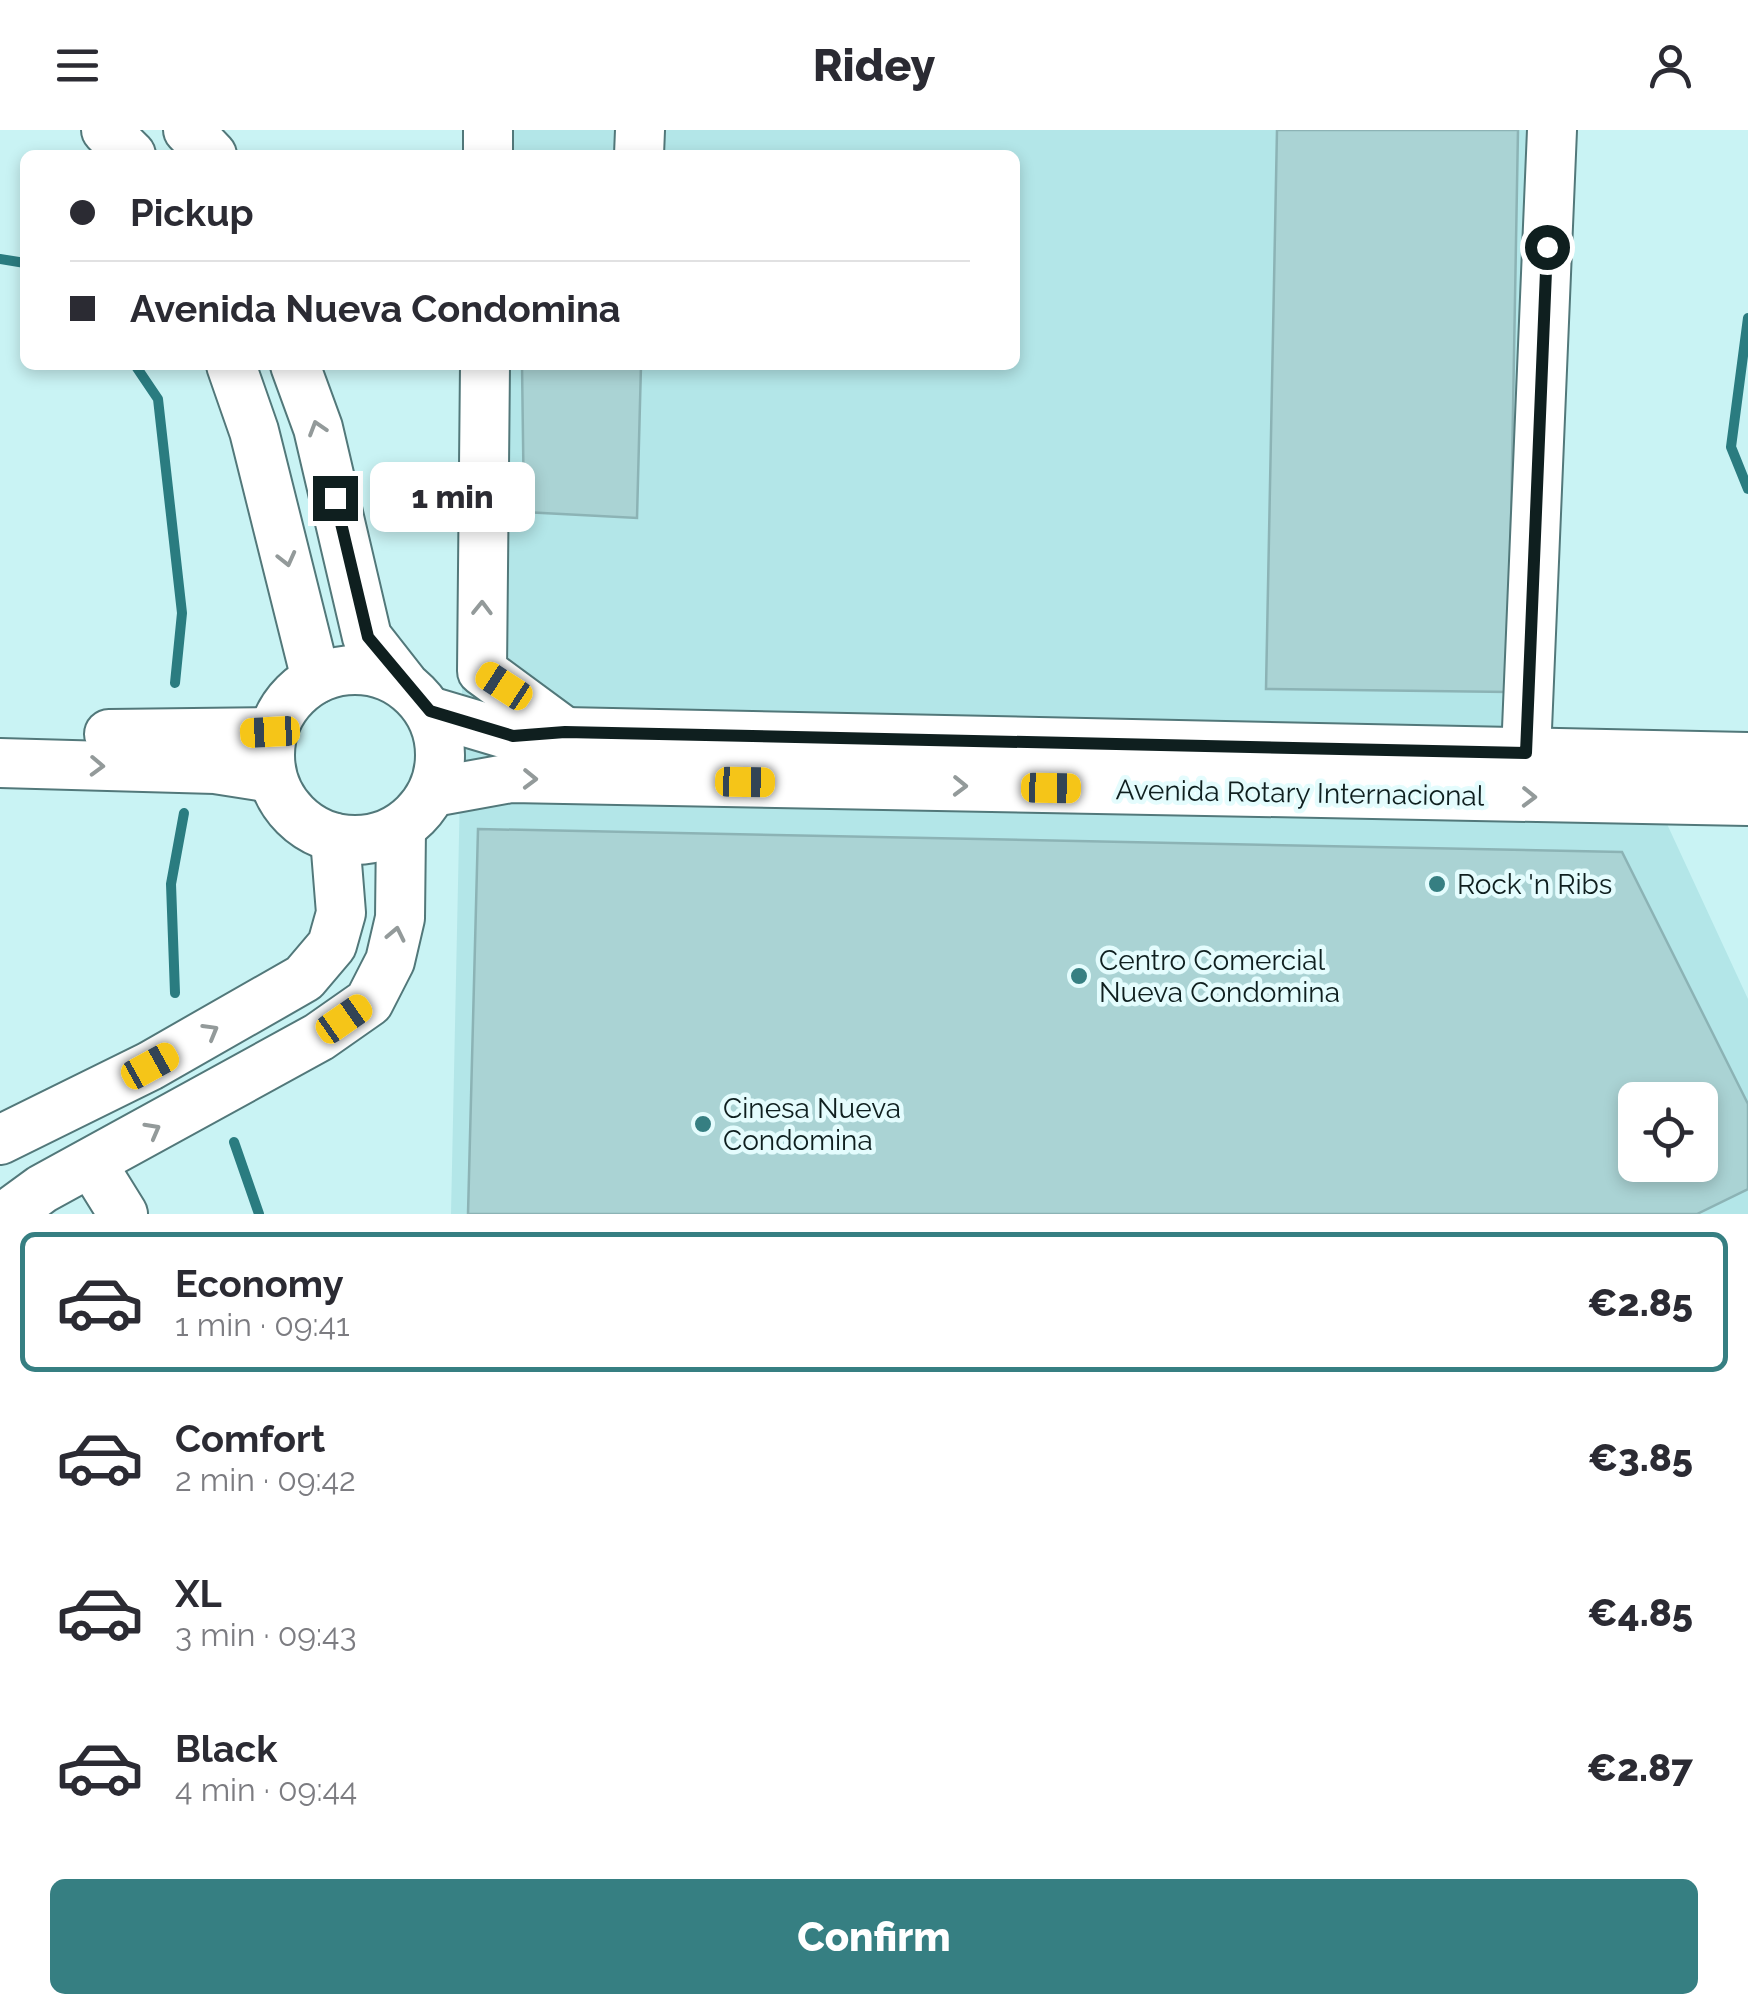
<!DOCTYPE html>
<html lang="en">
<head>
<meta charset="utf-8">
<style>
  body { margin:0; font-family:Raleway,sans-serif; background:#f2f2f3; color:#2b2b33; height:100vh; display:flex; flex-direction:column; font-size:38px; white-space:nowrap }
  * { box-sizing:border-box; margin:0 }
  p { font-size:32px; color:#7c7c81 }
  .icon { flex:none; width:55px; height:55px; fill:none; stroke:currentColor; stroke-width:2; stroke-linecap:round; stroke-linejoin:round }
  .map { position:relative; height:1084px; overflow:hidden }
  .sheet { display:flex; flex-direction:column; background:#fff; flex:1 }
  .sheet>* { flex:none }
  .top-card { position:absolute; left:20px; top:20px; width:1000px; height:220px; border-radius:15px; box-shadow:0 5px 15px #0003; display:grid; align-content:center; height:220px; padding:0 50px; background:#fff }
  .controls { position:absolute; left:1618px; top:952px; display:grid; gap:20px }
  .controls a { display:grid; place-items:center; width:100px; height:100px; border-radius:15px; background:#fff; box-shadow:0 5px 15px #0003; font-size:50px }
  .end { position:absolute; width:45px; height:45px; margin:-22px; border:12px solid #0f1f1f; background:#fff; box-shadow:0 0 0 5px #fff }
  .from { border-radius:50% }
  .bubble { position:absolute; height:70px; border-radius:15px; background:#fff; box-shadow:0 5px 15px #0003; font-size:32px; font-weight:800; line-height:70px; text-align:center }
  .car { position:absolute; width:30px; height:60px; margin:-30px -15px; border-radius:12px; box-shadow:0 0 8px 2px #0007; background:linear-gradient(#f5c518 24%,#345 0 40%,#f5c518 0 76%,#345 0 86%,#f5c518 0) }
  .top-card b { display:flex; align-items:center; gap:35px; height:95px; font-size:38px }
  .top-card b+b { border-top:2px solid #e1e1e2 }
  .top-card i { width:25px; height:25px; background:#2b2b33 }
  ul { padding:18px 0 0; list-style:none }
  li { display:flex; align-items:center; gap:30px; height:140px; margin:0 20px 15px; padding:0 30px; border:5px solid transparent; border-radius:15px }
  li div { flex:1 }
  li b { display:block; font-size:38px }
  li em { font-style:normal; font-weight:800 }
  li.selected { border-color:#367f82 }
  li>.icon { width:90px; height:90px; stroke-width:1.5 }
  .button { display:flex; gap:20px; margin-top:auto; padding:20px 50px }
  .button a { flex:1; height:115px; border-radius:15px; background:#367f82; color:#fff; font-size:40px; font-weight:800; line-height:115px; text-align:center }
  header { display:flex; justify-content:space-between; align-items:center; height:130px; padding:0 50px; background:#fff; font-size:45px; font-weight:800 }
  .map>svg:first-child { display:block }
  .built { fill:#b3e6e8; fill-rule:evenodd }
  .lines { fill:none; stroke-linecap:round; stroke-linejoin:round }
  .stream { stroke:#2a7c80; stroke-width:10 }
  .building { fill:#aad3d4; stroke:#8cb3b5; stroke-width:2.5; fill-rule:evenodd }
  .minor-casing { stroke:#52787a; stroke-width:52 }
  .minor { stroke:#fff; stroke-width:48 }
  .oneway { stroke:#939a9a }
  .route { stroke:#0f1f1f; stroke-width:12 }
  .poi-dot { fill:#367f82; stroke:#e4fcfd; stroke-width:4 }
  .labels { text-anchor:middle; dominant-baseline:central; stroke-width:9; stroke-linejoin:round; paint-order:stroke }
  .street-label { font-size:28px; fill:#0f1f1f; stroke:#e4fcfd }
  .poi-label { font-size:28px; fill:#0f1f1f; stroke:#e4fcfd; text-anchor:start }
</style>
</head>
<body>
<header><svg class="icon" aria-label="menu" viewBox="0 0 24 24"><path d="M4 6h16M4 12h16M4 18h16"/></svg>Ridey<svg class="icon" aria-label="person" viewBox="0 0 24 24"><circle cx="12" cy="8" r="4"/><path d="M4 21q1-7 8-7t8 7"/></svg></header>
<div class="map">
<svg width="1748" height="1084" viewBox="0 0 1748 1084">
  <rect width="100%" height="100%" fill="#c9f3f4"/>
  <path class="built" d="M474 0H1570L1547 601 1623 599 1748 869V1084H451L469 235H1015V25H473ZM1635 970H1700V1035H1635Z"/>
  <g class="lines">
    <g class="stream">
      <polyline points="0,129 25,133"/>
      <polyline points="1748,188 1731,317 1748,359"/>
      <polyline points="135,235 158,269 182,483 175,553"/>
      <polyline points="175,863 171,754 184,683"/>
      <polyline points="234,1012 259,1084"/>
    </g>
  </g>
  <g class="building">
    <polygon points="1277,0 1518,0 1508,562 1266,559"/>
    <polygon points="522,235 641,235 637,388 524,382"/>
    <path d="M478 699 1622 722 1748 974V1059L1697 1084H468ZM1635 970H1700V1035H1635Z"/>
  </g>
  <g class="lines">
    <defs>
      <g id="minor">
        <polyline points="106,0 131,25"/>
        <polyline points="188,0 212,25"/>
        <polyline points="488,25 488,0"/>
        <polyline points="639,25 640,0"/>
        <polyline points="231,235 254,301 316,549"/>
        <polyline points="295,235 318,298 367,507 403,553"/>
        <polyline points="485,235 482,541 565,602"/>
        <circle cx="355" cy="625" r="85"/>
        <polyline points="429,581 513,606 565,602 1748,627"/>
        <polyline points="109,604 270,602"/>
        <polyline points="1526,623 1552,0"/>
        <polyline points="0,633 215,639 272,648"/>
        <polyline points="434,662 511,648 1748,671"/>
        <polyline points="0,1010 150,936 304,848 332,815 341,783 335,708"/>
        <polyline points="92,1034 123,1084"/>
        <polyline points="8,1084 42,1059 319,907 369,872 390,831 400,788 401,699"/>
      </g>
    </defs>
    <use href="#minor" class="minor-casing"/>
    <use href="#minor" class="minor"/>
  </g>
  <defs><path id="oneway-chevron" d="M-2-3.5L2.5 0L-2 3.5" fill="none" stroke-width="1.6" stroke-linecap="round" stroke-linejoin="round" transform="scale(2.5)"/></defs>
  <g class="oneway">
    <use href="#oneway-chevron" transform="translate(317 298) rotate(-107)"/>
    <use href="#oneway-chevron" transform="translate(287 429) rotate(76)"/>
    <use href="#oneway-chevron" transform="translate(482 478) rotate(-89)"/>
    <use href="#oneway-chevron" transform="translate(97 636) rotate(2)"/>
    <use href="#oneway-chevron" transform="translate(530 649) rotate(1)"/>
    <use href="#oneway-chevron" transform="translate(960 656) rotate(1)"/>
    <use href="#oneway-chevron" transform="translate(1529 667) rotate(1)"/>
    <use href="#oneway-chevron" transform="translate(396 804) rotate(-78)"/>
    <use href="#oneway-chevron" transform="translate(211 901) rotate(-30)"/>
    <use href="#oneway-chevron" transform="translate(153 1000) rotate(-29)"/>
  </g>
  <g class="lines">
    <polyline class="route" points="335,368 368,507 430,581 513,606 565,602 1526,623 1547,117"/>
  </g>
  <g class="poi-dot">
    <circle cx="1437" cy="754" r="10"/>
    <circle cx="1079" cy="846" r="10"/>
    <circle cx="703" cy="994" r="10"/>
  </g>
  <g class="labels">
    <g class="street-label">
      <text transform="translate(1300 663) rotate(1)">Avenida Rotary Internacional</text>
    </g>
    <g class="poi-label">
      <text x="1457" y="754">Rock 'n Ribs</text>
      <text x="1099" y="830">Centro Comercial<tspan x="1099" dy="32">Nueva Condomina</tspan></text>
      <text x="723" y="978">Cinesa Nueva<tspan x="723" dy="32">Condomina</tspan></text>
    </g>
  </g>
</svg>
<div class="controls">
<a><svg class="icon" aria-label="locate" viewBox="0 0 24 24"><circle cx="12" cy="12" r="6"/><path d="M12 2v4M12 18v4M2 12h4M18 12h4"/></svg></a>
</div>
<i class="end from" style="left:1547px;top:117px"></i>
<i class="end" style="left:335px;top:368px"></i>
<div class="bubble" style="left:370px;top:332px;width:165px">1 min</div>
<i class="car" style="left:504px;top:556px;rotate:303deg"></i>
<i class="car" style="left:270px;top:602px;rotate:267deg"></i>
<i class="car" style="left:745px;top:652px;rotate:91deg"></i>
<i class="car" style="left:1051px;top:658px;rotate:91deg"></i>
<i class="car" style="left:344px;top:889px;rotate:55deg"></i>
<i class="car" style="left:150px;top:936px;rotate:61deg"></i>
<div class="top-card">
<b><i class="from"></i>Pickup</b>
<b><i></i>Avenida Nueva Condomina</b>
</div>
</div>
<section class="sheet">
<ul>
<li class="selected"><svg class="icon" aria-label="car" viewBox="0 0 24 24"><path d="M5 17H2v-5l4-1 3-4h7l3 4 3 1v5h-3M9 17h6M6 11h13"/><circle cx="7" cy="17" r="2"/><circle cx="17" cy="17" r="2"/></svg><div><b>Economy</b><p>1 min · 09:41</p></div><em>€2.85</em></li>
<li><svg class="icon" aria-label="car" viewBox="0 0 24 24"><path d="M5 17H2v-5l4-1 3-4h7l3 4 3 1v5h-3M9 17h6M6 11h13"/><circle cx="7" cy="17" r="2"/><circle cx="17" cy="17" r="2"/></svg><div><b>Comfort</b><p>2 min · 09:42</p></div><em>€3.85</em></li>
<li><svg class="icon" aria-label="car" viewBox="0 0 24 24"><path d="M5 17H2v-5l4-1 3-4h7l3 4 3 1v5h-3M9 17h6M6 11h13"/><circle cx="7" cy="17" r="2"/><circle cx="17" cy="17" r="2"/></svg><div><b>XL</b><p>3 min · 09:43</p></div><em>€4.85</em></li>
<li><svg class="icon" aria-label="car" viewBox="0 0 24 24"><path d="M5 17H2v-5l4-1 3-4h7l3 4 3 1v5h-3M9 17h6M6 11h13"/><circle cx="7" cy="17" r="2"/><circle cx="17" cy="17" r="2"/></svg><div><b>Black</b><p>4 min · 09:44</p></div><em>€2.87</em></li>
</ul>
<div class="button"><a>Confirm</a></div>
</section>
</body>
</html>
